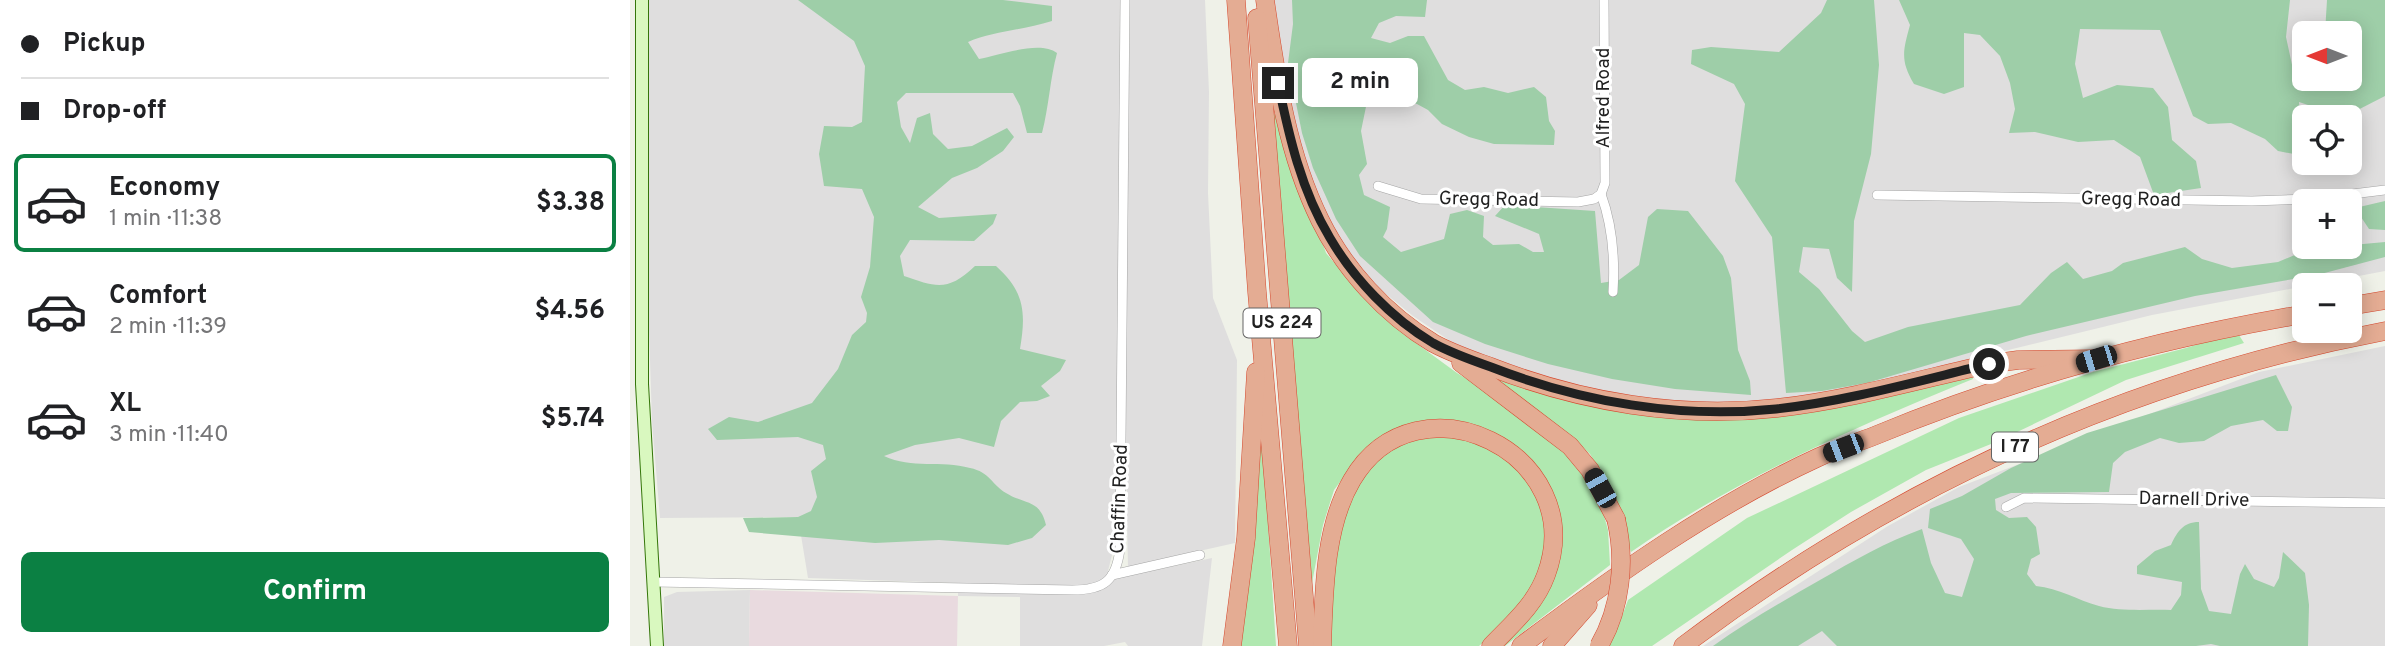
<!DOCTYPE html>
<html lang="en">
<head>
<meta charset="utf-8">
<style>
  body { margin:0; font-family:Overpass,sans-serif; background:#f6f6f6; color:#202124; height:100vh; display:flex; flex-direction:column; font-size:26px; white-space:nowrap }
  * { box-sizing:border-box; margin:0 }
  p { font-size:23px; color:#757577 }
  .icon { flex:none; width:38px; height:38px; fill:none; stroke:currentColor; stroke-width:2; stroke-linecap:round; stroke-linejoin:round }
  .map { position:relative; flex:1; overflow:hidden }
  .drawer { display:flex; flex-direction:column; background:#fff; width:630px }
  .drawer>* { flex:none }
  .guide { display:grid; align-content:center; height:154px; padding:0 21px; background:#fff }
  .needle { width:46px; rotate:270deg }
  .fabs { position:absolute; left:1662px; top:21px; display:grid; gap:14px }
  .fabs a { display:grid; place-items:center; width:70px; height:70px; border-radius:10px; background:#fff; box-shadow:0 4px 18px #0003; font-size:35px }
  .end { position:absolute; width:32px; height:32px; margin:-16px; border:9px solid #212121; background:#fff; box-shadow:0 0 0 4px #fff }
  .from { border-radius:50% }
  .bubble { position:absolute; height:49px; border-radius:10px; background:#fff; box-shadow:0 4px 18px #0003; font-size:23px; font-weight:700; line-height:49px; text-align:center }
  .car { position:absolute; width:21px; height:42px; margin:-21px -10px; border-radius:9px; box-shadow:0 0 5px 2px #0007; background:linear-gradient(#222 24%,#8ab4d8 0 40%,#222 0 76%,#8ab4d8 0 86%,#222 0) }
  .guide b { display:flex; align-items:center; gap:24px; height:66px; font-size:26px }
  .guide b+b { border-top:2px solid #e0e0e0 }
  .guide i { width:18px; height:18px; background:#202124 }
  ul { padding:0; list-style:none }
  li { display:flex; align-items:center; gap:21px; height:98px; margin:0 14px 10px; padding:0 7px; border:4px solid transparent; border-radius:10px }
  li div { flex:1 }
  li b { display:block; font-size:26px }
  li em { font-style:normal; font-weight:700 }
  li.selected { border-color:#0b8043 }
  li>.icon { width:63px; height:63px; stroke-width:1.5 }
  .primary-button { display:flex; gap:14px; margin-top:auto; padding:14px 21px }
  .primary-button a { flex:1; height:80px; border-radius:10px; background:#0b8043; color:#fff; font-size:28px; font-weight:700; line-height:80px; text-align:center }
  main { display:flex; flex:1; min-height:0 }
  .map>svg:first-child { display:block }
  .residential { fill:#dfdede; fill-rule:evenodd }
  .industrial { fill:#e9dadf }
  .grass { fill:#b0e8b0 }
  .forest { fill:#9ecea8 }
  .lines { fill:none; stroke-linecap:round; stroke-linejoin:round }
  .minor-casing { stroke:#a5a5a5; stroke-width:10 }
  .secondary-casing { stroke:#347609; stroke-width:14 }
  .motorway-casing { stroke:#d5482e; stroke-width:19 }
  .minor { stroke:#fff; stroke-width:9 }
  .secondary { stroke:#d9f8bf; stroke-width:12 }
  .motorway { stroke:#e4ac93; stroke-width:18 }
  .motorway-bridge-casing { stroke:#d5482e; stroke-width:19; stroke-linecap:butt }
  .motorway-bridge { stroke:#e4ac93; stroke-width:18 }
  .route { stroke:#212121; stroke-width:9 }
  .labels { text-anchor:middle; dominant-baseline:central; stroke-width:6; stroke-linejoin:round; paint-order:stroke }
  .shield { fill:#fff; stroke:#646464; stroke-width:2 }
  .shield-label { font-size:18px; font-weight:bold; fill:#212121 }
  .street-label { font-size:19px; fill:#212121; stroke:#fff }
</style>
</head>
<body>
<main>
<section class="drawer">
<div class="guide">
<b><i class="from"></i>Pickup</b>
<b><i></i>Drop-off</b>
</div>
<ul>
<li class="selected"><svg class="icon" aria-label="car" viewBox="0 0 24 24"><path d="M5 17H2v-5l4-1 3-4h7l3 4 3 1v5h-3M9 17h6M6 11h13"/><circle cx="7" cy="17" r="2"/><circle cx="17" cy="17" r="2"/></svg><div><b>Economy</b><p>1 min · 11:38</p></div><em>$3.38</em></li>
<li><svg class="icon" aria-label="car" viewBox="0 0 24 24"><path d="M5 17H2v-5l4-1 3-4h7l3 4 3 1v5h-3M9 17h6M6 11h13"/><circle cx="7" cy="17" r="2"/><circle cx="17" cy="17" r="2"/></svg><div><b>Comfort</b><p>2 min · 11:39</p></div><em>$4.56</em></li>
<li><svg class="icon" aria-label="car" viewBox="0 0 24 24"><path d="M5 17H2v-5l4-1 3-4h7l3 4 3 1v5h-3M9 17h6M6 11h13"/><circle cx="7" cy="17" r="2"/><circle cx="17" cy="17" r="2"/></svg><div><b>XL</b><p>3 min · 11:40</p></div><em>$5.74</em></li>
</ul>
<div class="primary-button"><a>Confirm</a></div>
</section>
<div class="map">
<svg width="1755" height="646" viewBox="0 0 1755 646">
  <rect width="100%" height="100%" fill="#eff1e8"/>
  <g class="residential">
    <polygon points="19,0 490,0 486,539 477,575 488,578 582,558 572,646 498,646 495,642 474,646 390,646 390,597 328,596 328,583 178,578 168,517 30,518 22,421 19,330"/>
    <polygon points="500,0 575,0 579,92 578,193 583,298 607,360 605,543 498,567 495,417"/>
    <path d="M644 0H1755V271L1522 315 1181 398 1089 404 998 398 887 372 835 351 783 316 745 285 712 244 685 193 662 118 653 77ZM1675 33H1720V79H1675ZM1675 117H1720V163H1675ZM1675 201H1720V247H1675Z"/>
    <polygon points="1755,346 1755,646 1073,646 1258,526 1329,487 1629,372"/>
    <polygon points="120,590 119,646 34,646 34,597 47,592"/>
  </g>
  <polygon class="industrial" points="120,590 328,596 327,646 119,646"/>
  <g class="grass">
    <polygon points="649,113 696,253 738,302 775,335 827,373 873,401 947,461 967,491 978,530 980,565 875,646 873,641 907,601 922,507 850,429 741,447 722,466 704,490 693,525 682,583 642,115"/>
    <polygon points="1607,332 1614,343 1496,380 1366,442 1296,470 1221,512 1162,550 1022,646 978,646 988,627 998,600 1117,518 1329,418 1463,372 1556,348"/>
    <path d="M858 373 1037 414 1342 373 1343 379C1225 427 1106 479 1001 552L983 493 960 454 946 441Z"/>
    <polygon points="631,416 646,646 606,646"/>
    <polygon points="815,434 852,442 896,473 916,519 915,554 900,597 880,619 849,646 699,646 701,607 710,527 721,492 756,450 791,436"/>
  </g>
  <g class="forest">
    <path d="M168 0H373L422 6V21C394 30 364 31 338 42L349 59C370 55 410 40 427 53 420 79 419 106 412 133H397L390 106 383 93H276L267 102 271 127 280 143 287 118 300 113 303 134 318 149 342 146 377 128 384 137 373 151 347 168 322 178 288 207 309 218 367 214 363 224 344 241 280 240 270 256 274 276C306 287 318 292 345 266H366C395 292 396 313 390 349L436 360 430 371 411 386 420 396 407 401 390 402 371 421 364 447 329 438 285 445 254 456C282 469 311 460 340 468 360 472 362 485 376 493 395 505 410 499 416 525L402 538 378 545 309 540 245 543 119 532 113 518 168 517 181 511 187 497 181 471 196 459 193 445 168 437 87 440 78 429 99 417 128 422 182 403 208 369 222 335 236 322 237 313 231 297 240 267 244 217 232 189 194 186 189 154 194 126 222 127 232 122 235 66 224 41Z"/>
    <polygon points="662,0 797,0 795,17 766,16 749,23 741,38 760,43 778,36 794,36 818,80 835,90 854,87 878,93 904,87 916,97 919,121 925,131 924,145 864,144 839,137 812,124 798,110 787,104 764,98 738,97 731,131 737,164 729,175 734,195 760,207 757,229 753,237 771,252 814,239 820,214 837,210 854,216 853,237 863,245 889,244 903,252 914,252 909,234 865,216 875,205 965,211 971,283 989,280 1009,265 1018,217 1027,209 1058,211 1093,256 1101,278 1108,350 1120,381 1121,395 1045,389 982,379 918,364 855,344 803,322 730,256 706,219 683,168 672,133 658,63 663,24"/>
    <polygon points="1197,0 1244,0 1249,65 1241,154 1224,221 1222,292 1207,278 1199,249 1173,247 1169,272 1189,289 1222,331 1235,342 1278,327 1390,305 1421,273 1437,262 1453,279 1482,271 1493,263 1555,247 1572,259 1602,268 1648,262 1679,249 1755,242 1755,257 1687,275 1565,296 1396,336 1237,383 1192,391 1156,393 1142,237 1105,181 1115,104 1104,84 1061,64 1062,50 1081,47 1149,52 1191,13"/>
    <path d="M1269 0H1660L1656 37 1667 88 1691 86V79H1720V33H1695L1697 0H1755V96L1714 117 1669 102 1673 146 1664 154 1648 151 1635 139 1601 123 1578 124 1563 116 1530 30 1450 29 1445 64 1453 98 1487 85 1523 88 1538 107 1542 140 1566 161 1571 188 1524 195 1510 157 1484 140 1448 142 1405 132 1379 133 1385 109 1380 83 1370 56 1350 35 1334 33V87L1314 94 1284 84C1270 60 1273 51 1280 25Z"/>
    <polygon points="1755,201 1755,230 1739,229 1725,208"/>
    <path d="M1646 375 1662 407 1658 431H1647L1633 420 1601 426 1574 441 1549 443 1530 438 1495 452 1483 463 1479 492 1381 493 1365 499 1366 510 1379 518 1397 517 1406 527 1410 554 1401 559 1397 574 1406 586C1429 588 1447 600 1469 606 1492 612 1518 609 1541 610L1551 595 1552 582 1507 574V566L1525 551 1541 545C1547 532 1553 522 1569 522L1571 589 1579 611 1601 614 1610 574 1615 564 1624 579 1644 587 1649 578 1653 552 1675 573 1679 605 1678 646H1590L1581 644 1566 646H1207L1192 631 1168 646H1083C1116 622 1153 601 1190 580 1223 561 1256 542 1292 529L1301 563 1315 593 1332 597 1344 559 1331 539 1298 528 1300 509 1332 496 1381 468 1457 433Z"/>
  </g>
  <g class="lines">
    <defs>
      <g id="minor">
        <polyline points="748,186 791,199 948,202 964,199 971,194"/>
        <polyline points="971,194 975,183 974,0"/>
        <path d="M971 194C982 224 985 260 983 292"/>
        <polyline points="1247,195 1622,201 1682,199 1755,190"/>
        <polyline points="1376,507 1394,498 1755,503"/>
        <polyline points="482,575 570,555"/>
        <path d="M24 582 442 590C474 590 486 581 490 549L495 0"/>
      </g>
      <polyline id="secondary" points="12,0 12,384 27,646"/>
      <g id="motorway">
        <polyline points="606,0 627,292 658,646"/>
        <path d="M635 0C646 75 656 151 690 220 714 269 756 315 803 343 821 353 842 360 861 367 951 402 1050 419 1147 408 1218 400 1288 380 1359 364L1388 360 1466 359"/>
        <polyline points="627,18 678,646"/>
        <polyline points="1720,306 1755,300"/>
        <polyline points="831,363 940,446 960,470 986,519"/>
        <polyline points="602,646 616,538 626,372"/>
        <path d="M692 646C694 593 694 527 722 480 787 369 961 454 916 575 905 605 882 624 861 646"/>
        <path d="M891 646C984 576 1082 506 1189 457 1207 449 1226 443 1244 436 1382 379 1527 339 1675 314"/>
        <polyline points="922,646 958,605"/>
        <path d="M1053 646C1263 488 1496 380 1755 331"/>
      </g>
    </defs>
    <use href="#minor" class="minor-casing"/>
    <use href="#secondary" class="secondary-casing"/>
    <use href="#motorway" class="motorway-casing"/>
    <use href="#minor" class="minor"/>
    <use href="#secondary" class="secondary"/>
    <use href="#motorway" class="motorway"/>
    <defs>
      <path id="motorway-bridge" d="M969 646C991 608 996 561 986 519"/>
    </defs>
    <use href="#motorway-bridge" class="motorway-bridge-casing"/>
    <use href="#motorway-bridge" class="motorway-bridge"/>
  </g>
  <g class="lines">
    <path class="route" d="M648 83C659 136 671 190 700 238 724 279 761 318 803 343 821 353 841 360 861 367 951 402 1050 419 1146 409 1218 401 1288 381 1359 364"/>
  </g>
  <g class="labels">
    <g class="shield">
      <rect x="613.5" y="308.5" width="77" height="29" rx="5"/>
      <rect x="1362" y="432.5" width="46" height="29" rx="5"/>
    </g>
    <g class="shield-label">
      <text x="652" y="323">US 224</text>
      <text x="1385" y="447">I 77</text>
    </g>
    <g class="street-label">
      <text transform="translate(974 98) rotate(-90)">Alfred Road</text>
      <text transform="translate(859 200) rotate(1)">Gregg Road</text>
      <text transform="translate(1501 200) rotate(1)">Gregg Road</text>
      <text transform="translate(490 499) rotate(-88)">Chaffin Road</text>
      <text transform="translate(1564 500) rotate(1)">Darnell Drive</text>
    </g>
  </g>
</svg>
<div class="fabs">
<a><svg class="needle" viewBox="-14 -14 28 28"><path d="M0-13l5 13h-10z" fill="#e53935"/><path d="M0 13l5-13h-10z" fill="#757577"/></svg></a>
<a><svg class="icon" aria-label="locate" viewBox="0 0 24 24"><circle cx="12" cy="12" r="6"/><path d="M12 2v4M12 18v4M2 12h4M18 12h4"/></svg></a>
<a>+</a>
<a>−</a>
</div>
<i class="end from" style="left:1359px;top:364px"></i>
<i class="end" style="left:648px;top:83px"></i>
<div class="bubble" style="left:672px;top:58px;width:116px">2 min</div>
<i class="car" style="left:1466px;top:359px;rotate:253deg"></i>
<i class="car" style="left:1213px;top:448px;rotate:249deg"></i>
<i class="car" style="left:970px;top:488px;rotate:331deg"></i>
</div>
</main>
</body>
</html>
